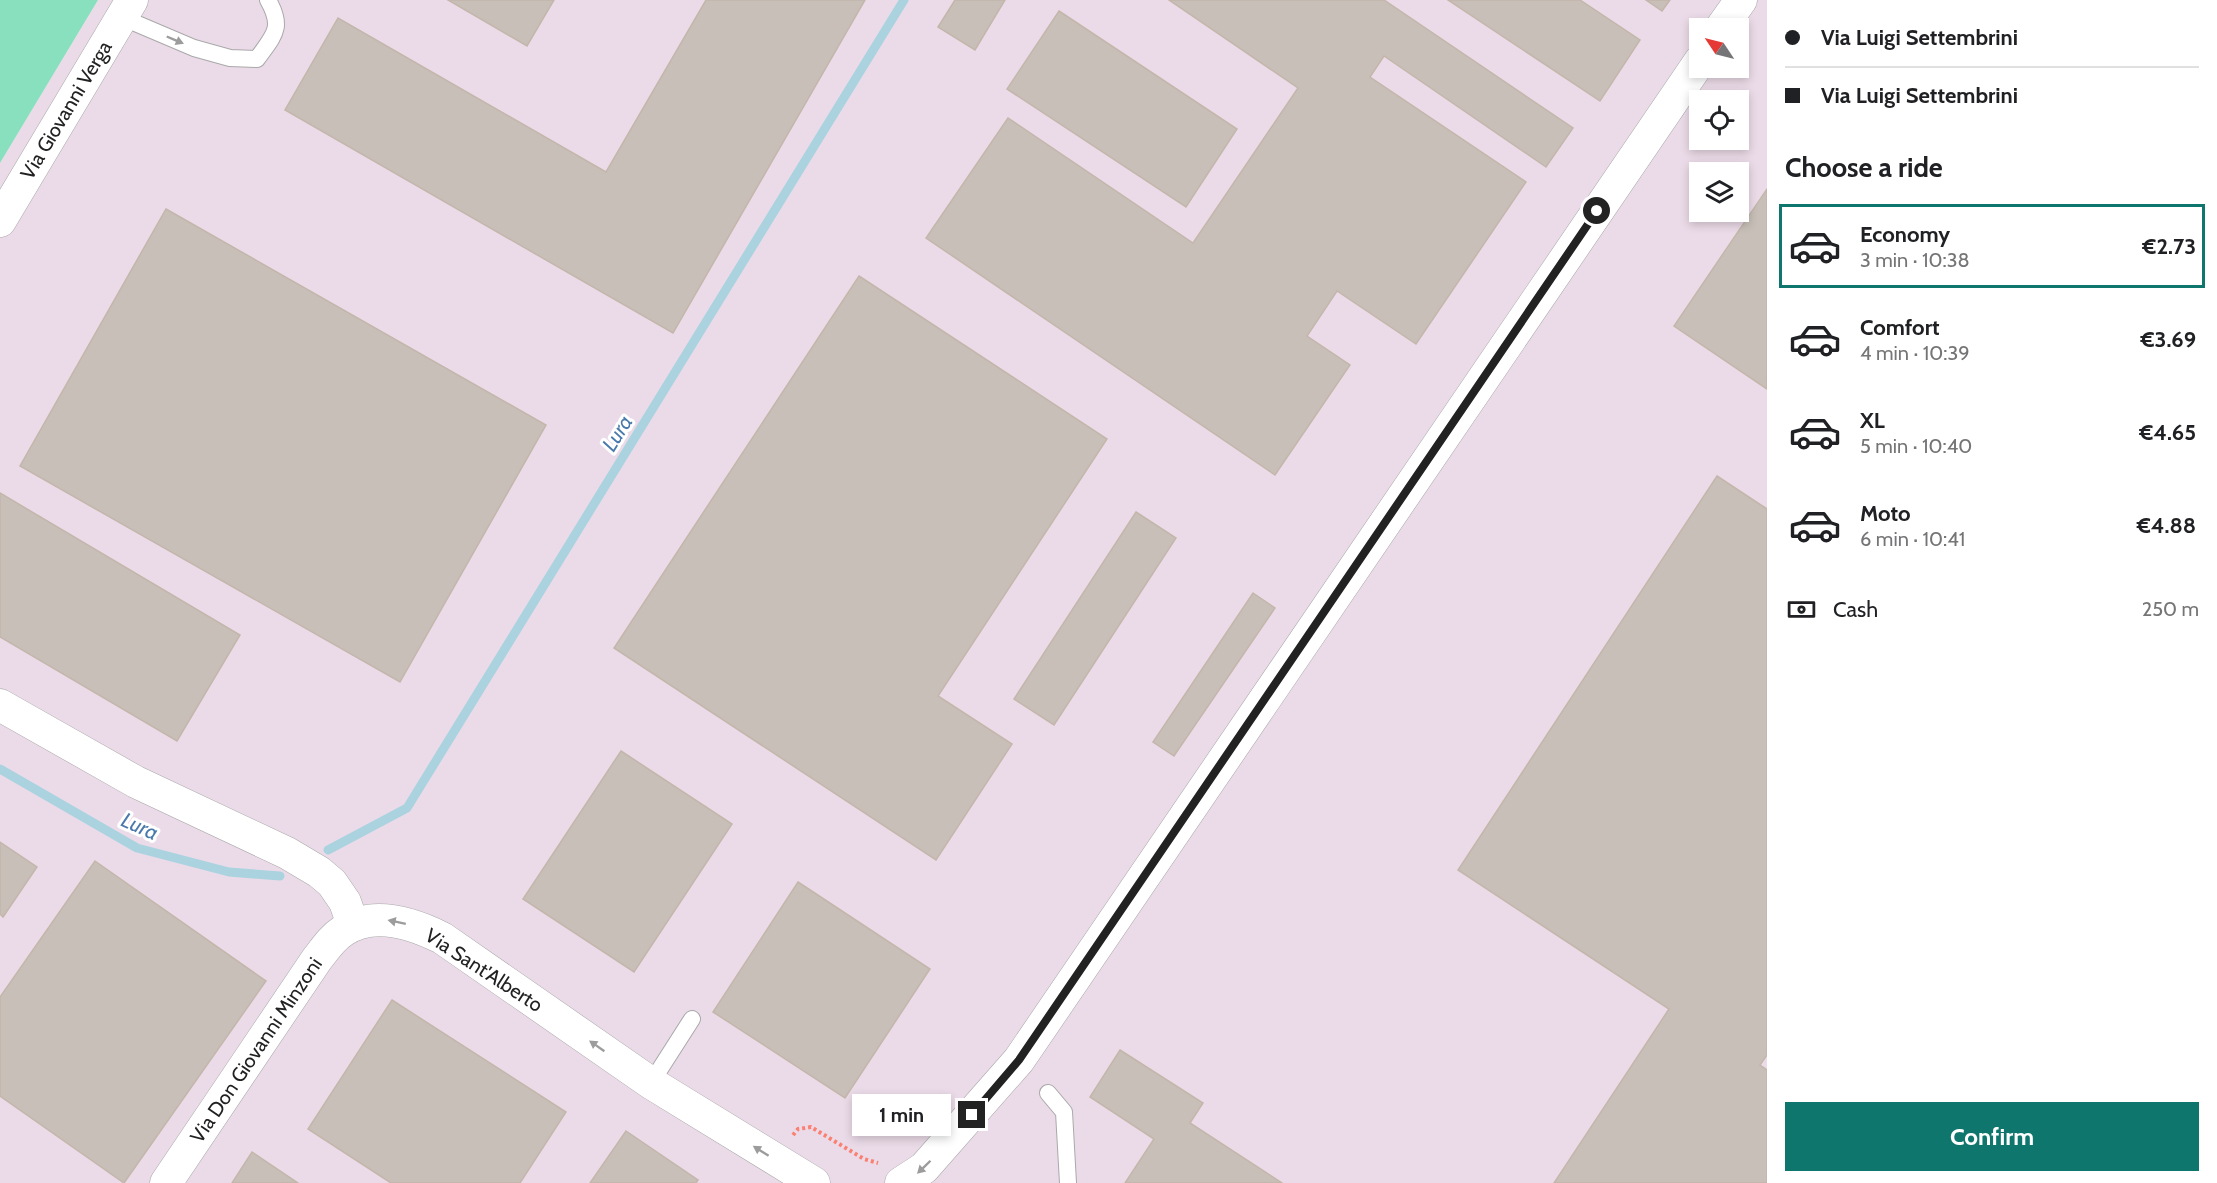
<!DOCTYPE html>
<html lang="en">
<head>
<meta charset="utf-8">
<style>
  body { margin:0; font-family:Cabin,sans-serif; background:#f6f6f6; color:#202124; height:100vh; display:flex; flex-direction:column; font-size:22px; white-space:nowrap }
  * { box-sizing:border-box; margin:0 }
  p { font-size:20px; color:#757577 }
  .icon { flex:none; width:33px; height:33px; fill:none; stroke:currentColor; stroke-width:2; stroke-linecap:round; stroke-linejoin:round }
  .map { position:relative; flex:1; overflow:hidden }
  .sheet { display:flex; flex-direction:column; background:#fff; width:450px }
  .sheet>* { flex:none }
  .guide { display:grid; align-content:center; height:132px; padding:0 18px; background:#fff }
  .needle { width:39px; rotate:305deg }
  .buttons { position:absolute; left:1689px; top:18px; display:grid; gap:12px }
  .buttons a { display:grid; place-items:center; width:60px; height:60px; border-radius:0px; background:#fff; box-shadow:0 3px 9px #0003; font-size:30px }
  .end { position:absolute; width:27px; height:27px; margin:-14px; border:8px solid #222; background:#fff; box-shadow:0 0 0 3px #fff }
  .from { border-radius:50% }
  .bubble { position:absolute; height:42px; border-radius:0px; background:#fff; box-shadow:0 3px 9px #0003; font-size:20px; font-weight:700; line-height:42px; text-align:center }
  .guide b { display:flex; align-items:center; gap:21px; height:57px; font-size:22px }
  .guide b+b { border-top:2px solid #e0e0e0 }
  .guide i { width:15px; height:15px; background:#202124 }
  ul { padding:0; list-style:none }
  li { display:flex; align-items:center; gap:18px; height:84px; margin:0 12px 9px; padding:0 6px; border:3px solid transparent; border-radius:0px }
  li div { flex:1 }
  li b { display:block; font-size:22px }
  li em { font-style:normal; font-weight:700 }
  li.current { border-color:#0f766e }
  li>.icon { width:54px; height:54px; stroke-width:1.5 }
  h2 { padding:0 18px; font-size:27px; line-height:72px }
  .pay { display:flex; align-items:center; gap:15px; height:66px; padding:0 18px; font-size:22px }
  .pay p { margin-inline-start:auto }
  .button { display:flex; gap:12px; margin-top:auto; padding:12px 18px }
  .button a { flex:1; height:69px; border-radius:0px; background:#0f766e; color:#fff; font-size:24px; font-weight:700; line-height:69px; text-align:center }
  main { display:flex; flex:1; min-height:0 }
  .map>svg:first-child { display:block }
  .industrial { fill:#ebdbe8; fill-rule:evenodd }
  .pitch { fill:#88e0be }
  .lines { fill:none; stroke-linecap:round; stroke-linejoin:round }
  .stream { stroke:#aad3df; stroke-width:9 }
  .building { fill:#c7bfb8; stroke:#c4b6ab; stroke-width:1.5 }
  .service-casing { stroke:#a9a9a9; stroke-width:18 }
  .minor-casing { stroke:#a9a9a9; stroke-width:33 }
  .path { stroke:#fa8072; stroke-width:4; stroke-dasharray:3 3; stroke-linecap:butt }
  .service { stroke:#fff; stroke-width:16 }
  .minor { stroke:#fff; stroke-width:32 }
  .oneway { fill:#9c9c9c }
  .route { stroke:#222; stroke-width:8 }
  .labels { text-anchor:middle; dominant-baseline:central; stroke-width:6; stroke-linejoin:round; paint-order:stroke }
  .street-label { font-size:20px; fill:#222; stroke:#fff }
  .water-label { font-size:21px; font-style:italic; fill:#4a7aab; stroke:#fff }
</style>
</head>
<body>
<main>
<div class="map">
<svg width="1767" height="1183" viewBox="0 0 1767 1183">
  <rect width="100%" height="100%" fill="#f2efe9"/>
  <path class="industrial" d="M98 0H1767V1183H0V163ZM1700 28H1738V68H1700ZM1700 100H1738V140H1700ZM1700 172H1738V212H1700Z"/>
  <polygon class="pitch" points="0,0 98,0 0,163"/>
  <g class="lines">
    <g class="stream">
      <polyline points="0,769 137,848 229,872 280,876"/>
      <polyline points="328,850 407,808 904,0"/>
    </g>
  </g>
  <g class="building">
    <polygon points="448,0 554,0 527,46"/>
    <polygon points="706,0 865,0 673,333 285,110 338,18 606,172"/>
    <polygon points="955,0 1005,0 975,50 938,27"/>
    <polygon points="1169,0 1384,0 1573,128 1546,167 1384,56 1370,77 1526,182 1416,344 1337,291 1307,336 1350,365 1275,475 926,238 1008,118 1193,243 1298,88"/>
    <polygon points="1448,0 1580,0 1640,40 1600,101"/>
    <polygon points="1646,0 1670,0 1662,11"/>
    <polygon points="1059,11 1237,129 1186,207 1007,89"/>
    <polygon points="1767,189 1767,389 1674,326"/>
    <polygon points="166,209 546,425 400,682 20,466"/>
    <polygon points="859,276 1107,439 938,696 1012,744 936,860 614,648"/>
    <polygon points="1717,476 1767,509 1767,1055 1760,1065 1767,1070 1767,1183 1554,1183 1669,1009 1458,870"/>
    <polygon points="0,493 240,635 177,741 0,637"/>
    <polygon points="1136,512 1176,538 1054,725 1014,699"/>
    <polygon points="1253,593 1275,608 1174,756 1153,742"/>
    <polygon points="621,751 732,824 634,972 523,899"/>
    <polygon points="0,842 37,867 3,917 0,914"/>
    <polygon points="95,861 266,981 124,1183 0,1096 0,997"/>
    <polygon points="798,882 930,969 845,1098 713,1012"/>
    <polygon points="392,1000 566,1112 520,1183 391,1183 308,1129"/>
    <polygon points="1120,1050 1203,1103 1190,1123 1282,1183 1125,1183 1154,1139 1090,1097"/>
    <polygon points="626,1131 698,1180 696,1183 590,1183"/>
    <polygon points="252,1152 298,1183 232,1183"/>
  </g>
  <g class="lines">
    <defs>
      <g id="service">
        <path d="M121 17 194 48 230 58 257 59C274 35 284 28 268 0"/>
        <polyline points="651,1083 692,1019"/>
        <polyline points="1048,1093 1064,1112 1068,1183"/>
      </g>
      <g id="minor">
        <polyline points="1721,28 1741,0"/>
        <polyline points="0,221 132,0"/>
        <polyline points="0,705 136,782 287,853 319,872 332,883 345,902 353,925"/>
        <path d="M166 1183 317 959C325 949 332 938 343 931 373 910 412 923 442 938L651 1083 814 1183"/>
        <polyline points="901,1183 924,1168 1019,1060 1700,61"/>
      </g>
    </defs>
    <use href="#service" class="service-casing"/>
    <use href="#minor" class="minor-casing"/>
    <polyline class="path" points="793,1135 798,1129 811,1127 864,1159 878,1163"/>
    <use href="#service" class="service"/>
    <use href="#minor" class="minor"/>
  </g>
  <defs><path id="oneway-solid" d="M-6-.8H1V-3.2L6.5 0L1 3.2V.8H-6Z" transform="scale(1.5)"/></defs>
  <g class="oneway">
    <use href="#oneway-solid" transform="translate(175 40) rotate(23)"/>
    <use href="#oneway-solid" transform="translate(397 922) rotate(-168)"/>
    <use href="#oneway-solid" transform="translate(597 1046) rotate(-145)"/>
    <use href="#oneway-solid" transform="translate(761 1151) rotate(-148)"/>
    <use href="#oneway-solid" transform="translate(924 1167) rotate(136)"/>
  </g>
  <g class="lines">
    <polyline class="route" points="972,1115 1019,1060 1597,211"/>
  </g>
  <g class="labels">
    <g class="street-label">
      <text transform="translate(66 110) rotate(-59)">Via Giovanni Verga</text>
      <text transform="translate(484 970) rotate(33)">Via Sant'Alberto</text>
      <text transform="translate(256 1050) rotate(-56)">Via Don Giovanni Minzoni</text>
    </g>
    <g class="water-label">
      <text transform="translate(617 433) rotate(-58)">Lura</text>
      <text transform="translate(140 826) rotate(24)">Lura</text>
    </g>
  </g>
</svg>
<div class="buttons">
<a><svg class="needle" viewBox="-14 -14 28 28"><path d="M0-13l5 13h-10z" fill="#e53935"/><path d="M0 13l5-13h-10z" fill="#757577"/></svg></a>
<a><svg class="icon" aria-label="locate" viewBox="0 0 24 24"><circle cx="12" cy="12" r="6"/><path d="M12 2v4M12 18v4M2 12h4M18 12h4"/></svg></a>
<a><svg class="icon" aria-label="layers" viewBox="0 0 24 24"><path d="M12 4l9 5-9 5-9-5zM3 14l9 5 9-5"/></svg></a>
</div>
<i class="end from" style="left:1597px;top:211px"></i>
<i class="end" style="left:972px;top:1115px"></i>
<div class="bubble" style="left:852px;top:1094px;width:99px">1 min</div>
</div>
<section class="sheet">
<div class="guide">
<b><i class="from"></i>Via Luigi Settembrini</b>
<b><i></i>Via Luigi Settembrini</b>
</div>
<h2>Choose a ride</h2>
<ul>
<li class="current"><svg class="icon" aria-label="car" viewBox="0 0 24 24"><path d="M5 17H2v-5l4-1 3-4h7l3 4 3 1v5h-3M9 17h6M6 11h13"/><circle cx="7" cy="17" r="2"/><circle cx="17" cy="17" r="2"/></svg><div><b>Economy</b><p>3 min · 10:38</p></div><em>€2.73</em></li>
<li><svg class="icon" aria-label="car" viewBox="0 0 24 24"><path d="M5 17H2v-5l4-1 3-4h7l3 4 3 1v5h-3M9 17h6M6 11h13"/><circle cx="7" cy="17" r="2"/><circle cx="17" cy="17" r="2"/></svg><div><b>Comfort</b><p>4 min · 10:39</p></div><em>€3.69</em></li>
<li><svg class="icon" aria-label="car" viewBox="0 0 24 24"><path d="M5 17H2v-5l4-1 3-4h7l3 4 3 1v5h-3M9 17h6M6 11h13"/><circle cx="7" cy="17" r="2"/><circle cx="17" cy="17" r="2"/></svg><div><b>XL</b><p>5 min · 10:40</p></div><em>€4.65</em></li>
<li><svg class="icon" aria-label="car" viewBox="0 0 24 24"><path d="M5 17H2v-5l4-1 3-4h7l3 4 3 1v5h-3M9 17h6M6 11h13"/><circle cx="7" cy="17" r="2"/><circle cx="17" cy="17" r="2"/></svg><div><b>Moto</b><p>6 min · 10:41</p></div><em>€4.88</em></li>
</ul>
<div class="pay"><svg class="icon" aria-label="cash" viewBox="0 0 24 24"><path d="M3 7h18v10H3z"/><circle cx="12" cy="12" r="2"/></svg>Cash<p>250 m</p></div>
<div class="button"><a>Confirm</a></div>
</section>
</main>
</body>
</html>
